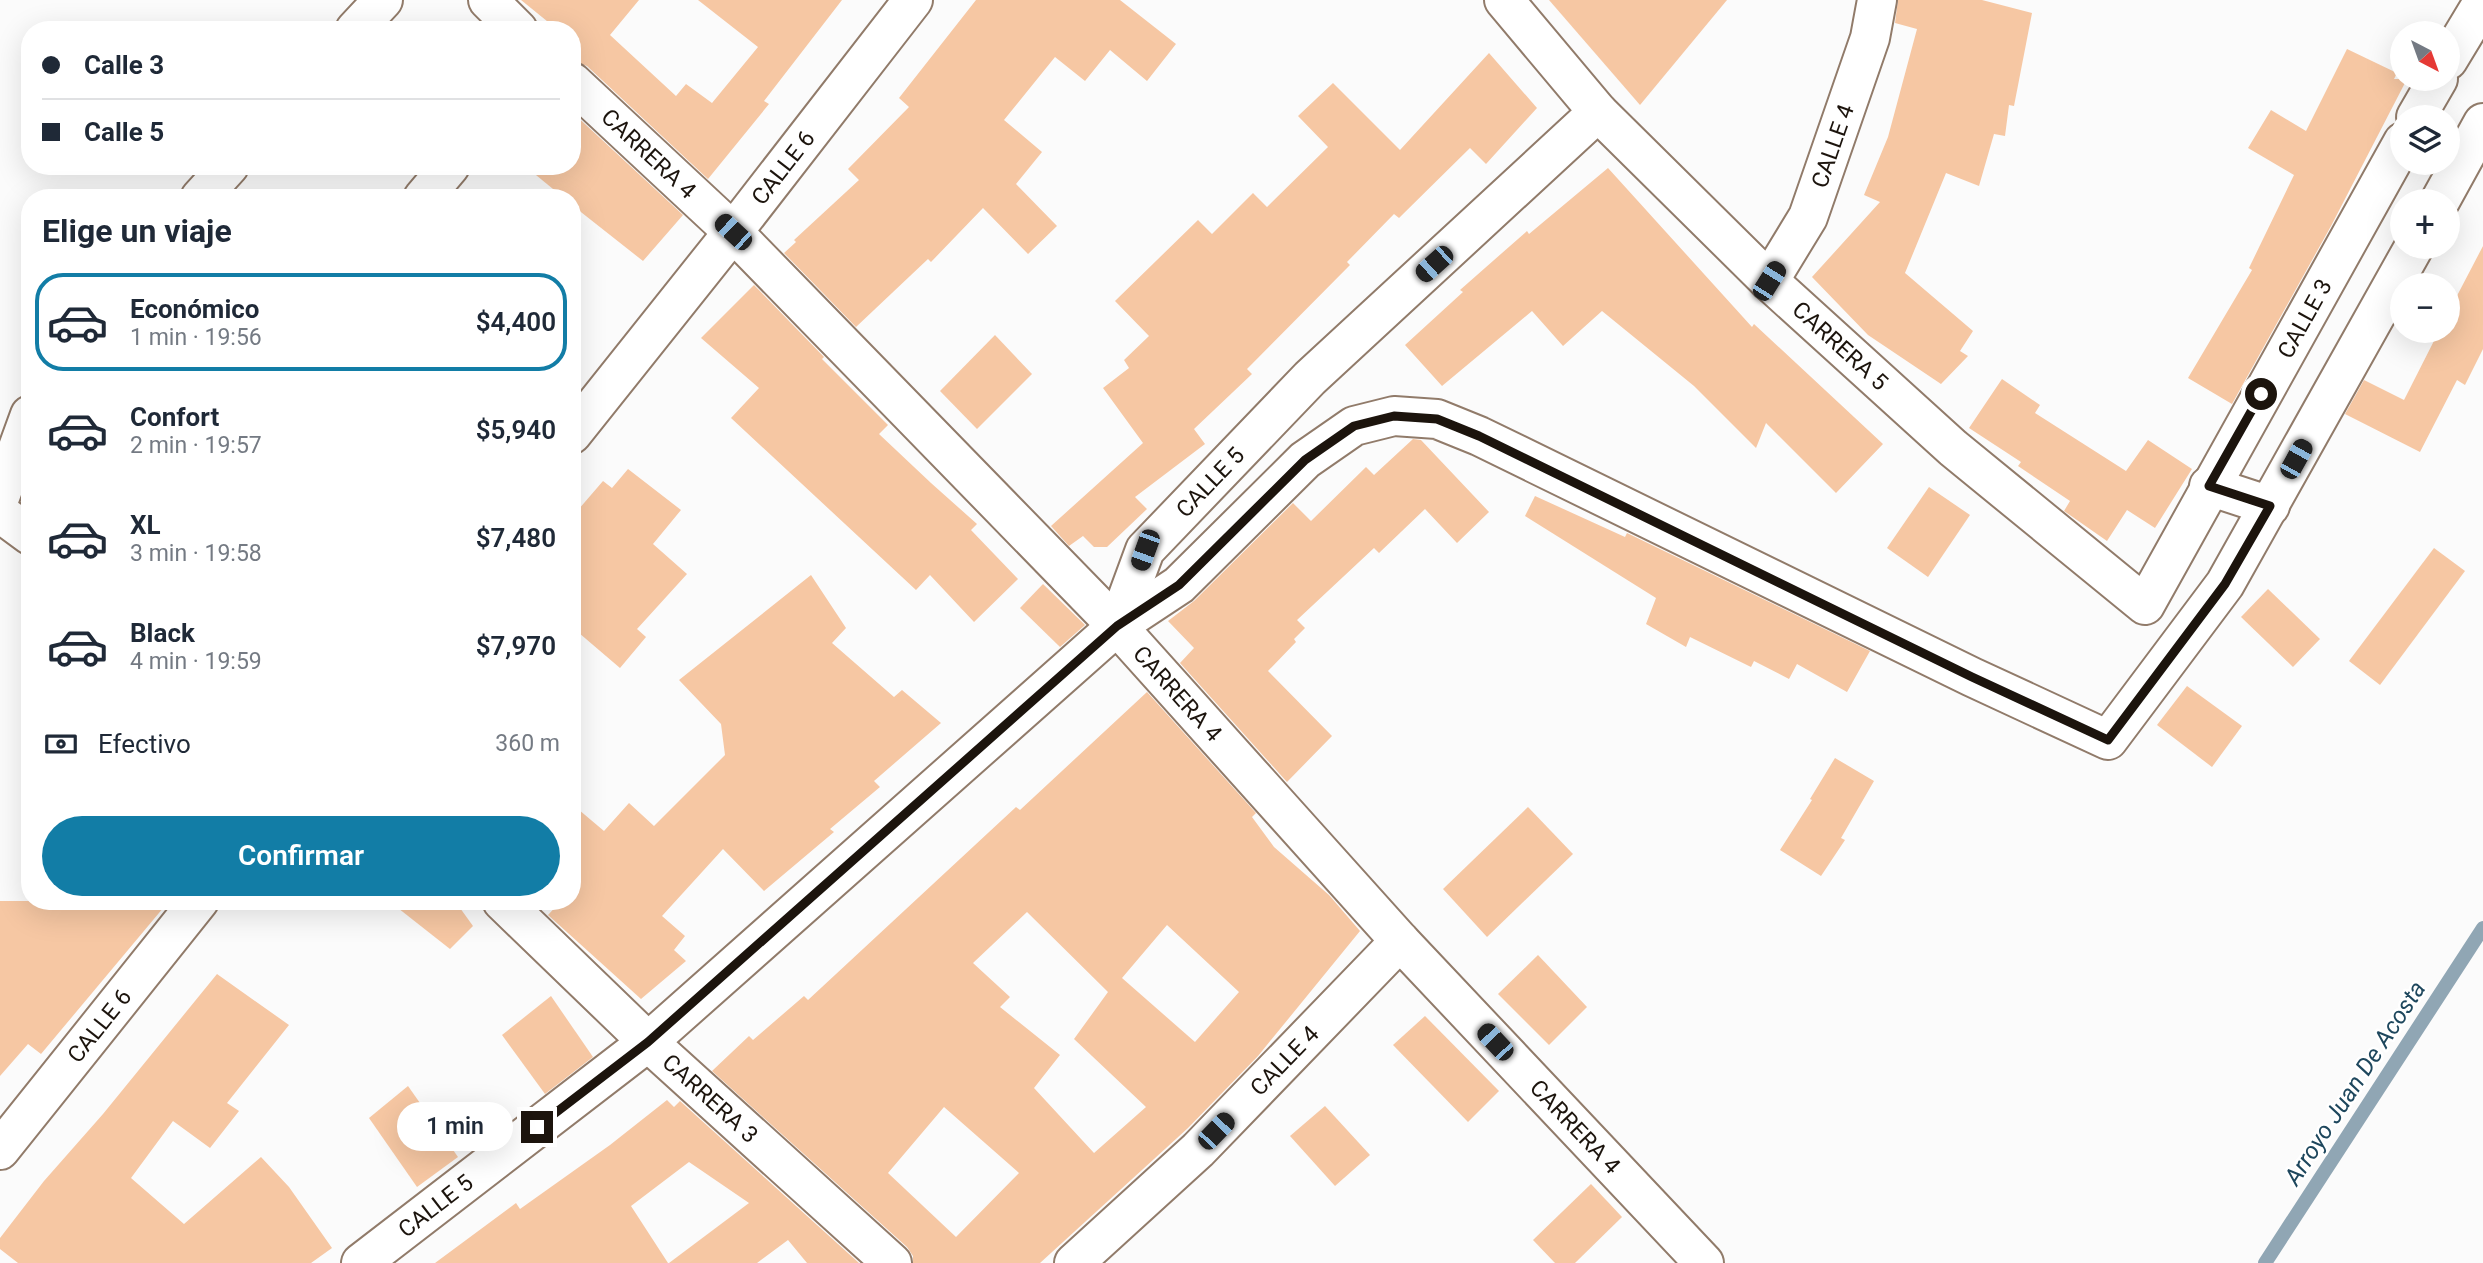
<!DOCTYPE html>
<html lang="es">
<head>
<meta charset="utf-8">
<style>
  body { margin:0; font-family:Roboto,sans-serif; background:#f2f2f3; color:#1f2937; height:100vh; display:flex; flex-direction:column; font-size:26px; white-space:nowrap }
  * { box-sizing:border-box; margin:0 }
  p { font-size:23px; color:#747a83 }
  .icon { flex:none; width:38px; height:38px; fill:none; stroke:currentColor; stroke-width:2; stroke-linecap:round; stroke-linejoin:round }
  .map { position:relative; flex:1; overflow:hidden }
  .details { position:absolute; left:21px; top:189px; width:560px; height:721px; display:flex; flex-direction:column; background:#fff; border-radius:28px; box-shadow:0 7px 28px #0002 }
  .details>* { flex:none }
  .hud { position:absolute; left:21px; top:21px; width:560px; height:154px; border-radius:28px; box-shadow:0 7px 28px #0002; display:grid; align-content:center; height:154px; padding:0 21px; background:#fff }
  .needle { width:46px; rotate:139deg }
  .buttons { position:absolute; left:2390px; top:21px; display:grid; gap:14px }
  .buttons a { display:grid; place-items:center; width:70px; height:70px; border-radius:50%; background:#fff; box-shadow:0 7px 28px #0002; font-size:35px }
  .end { position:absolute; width:32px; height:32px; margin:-16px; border:9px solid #1c140d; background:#fff; box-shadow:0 0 0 4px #fff }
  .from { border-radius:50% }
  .bubble { position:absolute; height:49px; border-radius:24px; background:#fff; box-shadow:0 7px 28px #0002; font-size:23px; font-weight:600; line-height:49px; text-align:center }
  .car { position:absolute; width:21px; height:42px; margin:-21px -10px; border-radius:9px; box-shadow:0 0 5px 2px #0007; background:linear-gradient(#222 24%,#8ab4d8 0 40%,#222 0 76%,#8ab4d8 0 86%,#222 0) }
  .hud b { display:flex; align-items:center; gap:24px; height:66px; font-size:26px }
  .hud b+b { border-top:2px solid #e0e1e3 }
  .hud i { width:18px; height:18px; background:#1f2937 }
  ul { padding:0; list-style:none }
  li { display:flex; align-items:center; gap:21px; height:98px; margin:0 14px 10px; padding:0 7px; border:4px solid transparent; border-radius:28px }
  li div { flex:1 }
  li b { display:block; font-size:26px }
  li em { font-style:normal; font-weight:600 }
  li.on { border-color:#127da6 }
  li>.icon { width:63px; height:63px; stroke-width:1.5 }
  h2 { padding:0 21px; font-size:32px; line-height:84px }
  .pay { display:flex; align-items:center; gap:18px; height:77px; padding:0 21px; font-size:26px }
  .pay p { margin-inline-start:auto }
  .cta { display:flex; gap:14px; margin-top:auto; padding:14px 21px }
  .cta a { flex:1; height:80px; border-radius:42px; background:#127da6; color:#fff; font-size:28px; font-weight:600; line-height:80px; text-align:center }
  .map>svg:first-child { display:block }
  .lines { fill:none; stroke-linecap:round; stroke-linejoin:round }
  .stream { stroke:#90a6b4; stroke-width:14 }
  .building { fill:#f6c7a3; fill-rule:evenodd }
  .minor-casing { stroke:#917b6a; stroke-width:42 }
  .minor { stroke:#fff; stroke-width:38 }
  .route { stroke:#1c140d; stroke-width:9 }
  .labels { text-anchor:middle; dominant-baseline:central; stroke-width:5; stroke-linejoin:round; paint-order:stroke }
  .street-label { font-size:23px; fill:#1c140d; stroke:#fff }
  .water-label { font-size:24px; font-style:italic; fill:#1e475d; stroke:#fff }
</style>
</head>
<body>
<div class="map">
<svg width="2483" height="1263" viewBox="0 0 2483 1263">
  <rect width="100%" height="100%" fill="#fbfbfb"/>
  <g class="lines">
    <polyline class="stream" points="2265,1263 2483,928"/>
  </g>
  <g class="building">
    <polygon points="521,0 639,0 610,35 676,96 686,84 712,103 758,47 698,0 842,0 764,101 769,104 708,179 587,66 572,61 572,30 558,30"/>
    <polygon points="976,0 1120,0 1176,44 1147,81 1110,50 1085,81 1055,57 1004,120 1042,152 1016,184 1057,226 1028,254 983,208 931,262 928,259 856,327 784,253 796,242 794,240 859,180 848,169 909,107 899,98"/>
    <polygon points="1549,0 1727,0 1640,105"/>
    <polygon points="1898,0 1982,0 2032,13 2014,106 2009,105 2005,136 1994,134 1979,186 1946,173 1905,273 1973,331 1960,351 1968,356 1941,384 1868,335 1812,277 1880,202 1864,195 1888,137 1917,29 1895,23"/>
    <polygon points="2347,49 2397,73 2394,79 2407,79 2331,226 2232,404 2188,378 2252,270 2249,268 2294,175 2248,148 2271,110 2306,131"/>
    <polygon points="1489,53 1537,108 1486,164 1470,148 1399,218 1394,214 1347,262 1350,265 1247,369 1252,374 1194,429 1205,444 1135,497 1147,509 1107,547 1094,547 1083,536 1069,546 1051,526 1143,443 1103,388 1129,368 1124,360 1149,336 1115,301 1198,220 1212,234 1253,193 1267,207 1328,147 1298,116 1333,83 1400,150"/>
    <polygon points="572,112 683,215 643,261 572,205 572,198 564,198 525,166 572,166"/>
    <polygon points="1608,168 1752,327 1754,324 1883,444 1836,493 1766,423 1756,448 1694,386 1602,311 1563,346 1532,311 1442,386 1405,345 1463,292 1460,290 1527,231 1529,234"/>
    <polygon points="2483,246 2483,349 2465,385 2457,380 2420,452 2345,414 2364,380 2404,400 2439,331 2448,331 2448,313"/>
    <polygon points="754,285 824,357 822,359 888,425 879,434 931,483 977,524 971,530 1018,579 974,622 930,575 916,590 731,418 759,388 701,338"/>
    <polygon points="995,335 1032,374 977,429 940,391"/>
    <polygon points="2002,379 2040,405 2035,413 2126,471 2148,440 2192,469 2155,528 2127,510 2107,541 2064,511 2070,501 2018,466 2021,462 1969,428"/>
    <polygon points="1413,439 1421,440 1489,512 1457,543 1425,509 1379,553 1374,548 1297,620 1305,628 1294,639 1296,642 1268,671 1332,736 1287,782 1180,663 1194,648 1168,621 1194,601 1293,503 1311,521 1366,467 1374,475"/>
    <polygon points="628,469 681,510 653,544 687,574 637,629 646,637 620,668 572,627 572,517 603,481 612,488"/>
    <polygon points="1929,487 1970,515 1928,577 1887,548"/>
    <polygon points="1535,496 1625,537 1627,533 1870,651 1847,692 1797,664 1789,679 1754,661 1751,667 1690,637 1686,647 1646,624 1656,598 1525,516"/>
    <polygon points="2434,548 2465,571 2380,685 2349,661"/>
    <polygon points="811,575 846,628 832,643 894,697 902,690 941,723 874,781 880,787 830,829 834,832 764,891 723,849 662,916 685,936 674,950 686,961 641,999 548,915 561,901 572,901 572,804 604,831 629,803 654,826 725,755 721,724 679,680"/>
    <polygon points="1043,584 1085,625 1060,647 1020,608"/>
    <polygon points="2268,589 2320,639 2293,667 2241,617"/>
    <polygon points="2187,686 2242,726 2212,767 2157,725"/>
    <path d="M1147 692 1256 813 1252 817 1274 847 1329 895 1360 931 1258 1056 1188 1128 1040 1263H913V1256L907 1247 712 1071 749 1036 753 1040 804 996 808 1000 1016 807 1020 810ZM1027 912 1108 992 1074 1039 1146 1107 1094 1153 1034 1088 1060 1055 1000 1007 1010 997 973 963ZM1167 925 1239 992 1195 1042 1122 978ZM944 1107 1019 1173 956 1237 888 1173Z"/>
    <polygon points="1835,758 1874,781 1841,838 1845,840 1821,876 1780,850 1812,800 1810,799"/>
    <polygon points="1528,807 1573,854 1487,937 1443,889"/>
    <polygon points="0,901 169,901 41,1054 28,1044 0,1076"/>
    <polygon points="389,901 455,901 473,926 450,949"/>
    <polygon points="1538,955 1587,1007 1549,1045 1498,994"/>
    <polygon points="217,974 289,1025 227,1103 239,1111 210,1148 173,1121 131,1178 184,1224 261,1157 289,1187 332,1248 311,1263 18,1263 0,1249 0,1238 44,1181 103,1114"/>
    <polygon points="551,996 593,1057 545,1094 502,1035"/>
    <polygon points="1425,1016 1499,1091 1468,1122 1393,1045"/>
    <polygon points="408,1086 458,1157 417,1187 369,1118"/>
    <polygon points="667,1100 674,1107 680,1101 859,1263 807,1263 788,1240 757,1263 669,1263 749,1203 689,1162 631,1206 668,1263 435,1263 516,1203 520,1209 610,1145"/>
    <polygon points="1325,1106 1370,1155 1335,1186 1290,1136"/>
    <polygon points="1591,1184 1622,1217 1575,1263 1555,1263 1533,1240"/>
  </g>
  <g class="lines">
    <defs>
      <g id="minor">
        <polyline points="488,0 518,30"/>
        <path id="s1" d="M1504 0 1598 112 1769 281 1953 448 2145 605 2403 142"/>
        <polyline points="355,30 383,0"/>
        <polyline points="2448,60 2483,2"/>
        <path id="s2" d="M572 82 733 232 1117 626 1400 941 1704 1263"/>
        <polyline points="2416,117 2438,79"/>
        <polyline points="200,198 229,166"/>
        <polyline points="423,198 450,166"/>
        <polyline points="2440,201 2483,123"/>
        <path id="s3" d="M1769 281 1808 217 1870 38 1877 0"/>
        <path id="s4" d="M572 434 733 232 913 0"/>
        <polyline points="2209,486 2270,506"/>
        <polyline points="0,497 30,415"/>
        <polyline points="0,513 30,535"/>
        <path id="s5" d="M1117 626 1145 550 1310 378 1598 112"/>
        <path id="s6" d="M502 901 648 1042 892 1263"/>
        <path id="s7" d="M0 1150 199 901"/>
        <path id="s8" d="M361 1263 648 1042 1117 626 1179 585 1305 460 1354 426 1394 416 1437 419 1479 436 1972 677 2108 740 2225 584 2414 247"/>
        <path id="s9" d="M1074 1263 1198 1150 1400 941"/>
      </g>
    </defs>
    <use href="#minor" class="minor-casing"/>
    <use href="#minor" class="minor"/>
  </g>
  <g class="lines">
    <polyline class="route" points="537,1127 648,1042 1117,626 1179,585 1305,460 1354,426 1394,416 1437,419 1479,436 1972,677 2108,740 2225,584 2270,506 2209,486 2261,394"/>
  </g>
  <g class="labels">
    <g class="street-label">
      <text stroke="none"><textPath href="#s3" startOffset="150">CALLE 4</textPath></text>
      <text stroke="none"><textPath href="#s2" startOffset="105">CARRERA 4</textPath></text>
      <text stroke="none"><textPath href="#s4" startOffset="340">CALLE 6</textPath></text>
      <text stroke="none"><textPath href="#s1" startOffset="1211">CALLE 3</textPath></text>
      <text stroke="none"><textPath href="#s1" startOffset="483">CARRERA 5</textPath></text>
      <text stroke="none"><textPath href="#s5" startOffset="175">CALLE 5</textPath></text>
      <text stroke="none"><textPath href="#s2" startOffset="861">CARRERA 4</textPath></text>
      <text stroke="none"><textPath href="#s7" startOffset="159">CALLE 6</textPath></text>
      <text stroke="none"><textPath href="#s9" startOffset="292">CALLE 4</textPath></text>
      <text stroke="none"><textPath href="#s6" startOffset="287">CARRERA 3</textPath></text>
      <text stroke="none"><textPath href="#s2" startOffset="1449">CARRERA 4</textPath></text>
      <text stroke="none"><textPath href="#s8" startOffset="94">CALLE 5</textPath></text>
    </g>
    <g class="water-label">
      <text transform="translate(2355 1083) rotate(-57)">Arroyo Juan De Acosta</text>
    </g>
  </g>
</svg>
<div class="buttons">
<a><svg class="needle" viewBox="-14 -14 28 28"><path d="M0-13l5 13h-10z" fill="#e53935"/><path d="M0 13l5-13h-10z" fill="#747a83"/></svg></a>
<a><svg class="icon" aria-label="layers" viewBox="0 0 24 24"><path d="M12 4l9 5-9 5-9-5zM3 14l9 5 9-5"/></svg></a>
<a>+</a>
<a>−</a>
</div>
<i class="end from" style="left:2261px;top:394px"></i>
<i class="end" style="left:537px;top:1127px"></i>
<div class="bubble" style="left:397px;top:1102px;width:116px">1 min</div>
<i class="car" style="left:733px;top:232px;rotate:313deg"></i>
<i class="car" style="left:1434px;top:264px;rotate:228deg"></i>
<i class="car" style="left:1769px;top:281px;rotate:32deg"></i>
<i class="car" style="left:2296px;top:459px;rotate:29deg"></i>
<i class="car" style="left:1145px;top:550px;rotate:200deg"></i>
<i class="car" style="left:1495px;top:1042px;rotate:317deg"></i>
<i class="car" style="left:1216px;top:1131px;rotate:44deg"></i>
<div class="hud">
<b><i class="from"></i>Calle 3</b>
<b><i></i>Calle 5</b>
</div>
<section class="details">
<h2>Elige un viaje</h2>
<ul>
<li class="on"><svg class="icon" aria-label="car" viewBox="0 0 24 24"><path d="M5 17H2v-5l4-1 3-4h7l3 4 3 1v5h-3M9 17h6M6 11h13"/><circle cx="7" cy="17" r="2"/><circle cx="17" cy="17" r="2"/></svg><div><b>Económico</b><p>1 min · 19:56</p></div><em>$4,400</em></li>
<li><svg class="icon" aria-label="car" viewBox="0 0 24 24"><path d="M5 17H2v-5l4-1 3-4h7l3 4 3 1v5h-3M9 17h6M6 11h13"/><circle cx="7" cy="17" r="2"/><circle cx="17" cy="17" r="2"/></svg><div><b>Confort</b><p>2 min · 19:57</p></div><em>$5,940</em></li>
<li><svg class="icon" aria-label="car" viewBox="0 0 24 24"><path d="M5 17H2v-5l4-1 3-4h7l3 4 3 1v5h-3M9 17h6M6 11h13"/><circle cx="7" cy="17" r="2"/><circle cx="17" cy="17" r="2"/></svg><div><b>XL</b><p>3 min · 19:58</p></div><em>$7,480</em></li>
<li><svg class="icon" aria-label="car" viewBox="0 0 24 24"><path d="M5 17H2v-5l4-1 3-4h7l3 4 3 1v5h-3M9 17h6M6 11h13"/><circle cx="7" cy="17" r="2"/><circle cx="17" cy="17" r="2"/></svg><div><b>Black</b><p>4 min · 19:59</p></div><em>$7,970</em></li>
</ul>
<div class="pay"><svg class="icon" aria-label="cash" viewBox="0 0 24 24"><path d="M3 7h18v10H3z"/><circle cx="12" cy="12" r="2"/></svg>Efectivo<p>360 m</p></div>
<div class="cta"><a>Confirmar</a></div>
</section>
</div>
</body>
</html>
